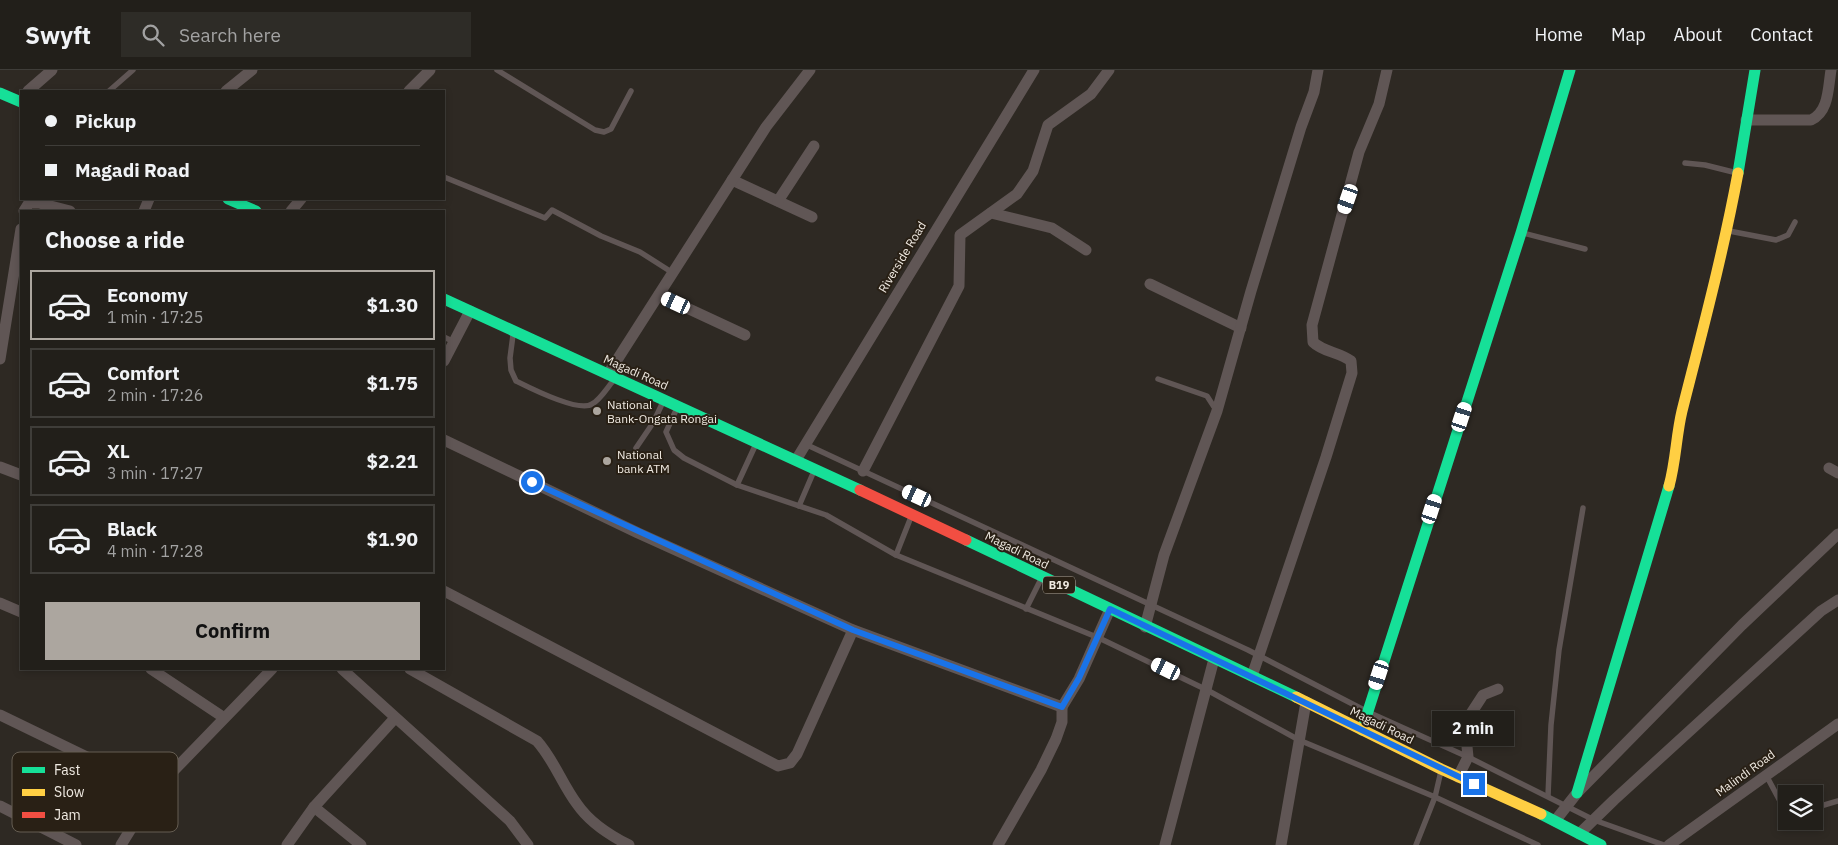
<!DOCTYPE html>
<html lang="en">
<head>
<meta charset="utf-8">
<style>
  body { margin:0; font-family:"IBM Plex Sans",sans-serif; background:#2e2c27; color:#f1f3f6; height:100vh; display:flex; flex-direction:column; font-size:19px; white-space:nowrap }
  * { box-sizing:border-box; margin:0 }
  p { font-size:16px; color:#a2a2a2 }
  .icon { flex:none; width:28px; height:28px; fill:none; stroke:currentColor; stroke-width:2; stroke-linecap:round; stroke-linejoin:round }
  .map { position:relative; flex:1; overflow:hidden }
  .side { position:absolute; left:20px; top:140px; width:425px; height:460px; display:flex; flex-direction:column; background:#221f1a; border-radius:0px; box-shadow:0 2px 8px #0003,0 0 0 1px #3f3d39 }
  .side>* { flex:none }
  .guide { position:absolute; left:20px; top:20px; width:425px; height:110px; border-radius:0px; box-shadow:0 2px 8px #0003,0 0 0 1px #3f3d39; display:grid; align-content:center; height:110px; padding:0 25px; background:#221f1a }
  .buttons { position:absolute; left:1778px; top:715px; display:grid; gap:10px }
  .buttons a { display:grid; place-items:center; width:45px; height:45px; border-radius:0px; background:#221f1a; box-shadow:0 2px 8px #0003,0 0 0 1px #3f3d39; font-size:25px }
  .end { position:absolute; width:22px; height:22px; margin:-11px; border:6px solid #1a73e8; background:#fff; box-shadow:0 0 0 2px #fff }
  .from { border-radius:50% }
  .bubble { position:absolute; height:35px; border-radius:0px; background:#221f1a; box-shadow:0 2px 8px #0003,0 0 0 1px #3f3d39; font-size:16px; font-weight:700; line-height:35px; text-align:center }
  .car { position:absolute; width:15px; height:30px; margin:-15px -8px; border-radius:6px; box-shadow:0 0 4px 1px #0007; background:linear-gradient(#fff 24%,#345 0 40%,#fff 0 76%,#345 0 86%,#fff 0) }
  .guide b { display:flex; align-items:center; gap:18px; height:48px; font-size:19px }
  .guide b+b { border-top:1px solid #3f3d39 }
  .guide i { width:12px; height:12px; background:#f1f3f6 }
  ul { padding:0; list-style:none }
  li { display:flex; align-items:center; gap:15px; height:70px; margin:0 10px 8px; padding:0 15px; border:2px solid #3f3d39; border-radius:0px }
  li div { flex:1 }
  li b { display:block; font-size:19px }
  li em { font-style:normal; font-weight:700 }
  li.active { border-color:#aca69f }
  li>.icon { width:45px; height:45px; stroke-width:1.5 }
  h2 { padding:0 25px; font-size:22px; line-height:60px }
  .primary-button { display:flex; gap:10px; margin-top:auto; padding:10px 25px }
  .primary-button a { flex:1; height:58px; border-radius:0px; background:#aca69f; color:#111; font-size:20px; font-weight:700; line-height:58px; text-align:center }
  header { display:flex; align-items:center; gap:30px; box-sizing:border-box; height:70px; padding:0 25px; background:#221f1a; border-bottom:1px solid #3f3d39 }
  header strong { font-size:24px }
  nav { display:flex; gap:28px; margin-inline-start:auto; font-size:18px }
  .search { width:350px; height:45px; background:#2e2c27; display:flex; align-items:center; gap:12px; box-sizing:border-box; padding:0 18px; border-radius:0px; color:#a2a2a2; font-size:19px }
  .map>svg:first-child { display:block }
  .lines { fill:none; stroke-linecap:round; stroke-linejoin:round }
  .lane { stroke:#605655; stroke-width:5.5 }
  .street { stroke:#605655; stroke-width:11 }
  .fast { stroke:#16e098; stroke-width:11 }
  .slow { stroke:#ffcf43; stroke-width:11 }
  .jam { stroke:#f24e42; stroke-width:11 }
  .route { stroke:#1a73e8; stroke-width:6 }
  .poi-dot { fill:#aca69f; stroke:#292015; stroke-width:2 }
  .labels { text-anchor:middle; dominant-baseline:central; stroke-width:4; stroke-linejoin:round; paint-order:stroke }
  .shield { fill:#292015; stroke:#b4ada4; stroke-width:1 }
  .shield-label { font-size:11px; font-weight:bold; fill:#f0eae2 }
  .street-label { font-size:12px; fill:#f0eae2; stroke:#292015 }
  .poi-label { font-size:12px; fill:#f0eae2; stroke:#292015; text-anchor:start }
  .key { fill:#292015; stroke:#655d52; stroke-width:1 }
  .key-label { font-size:14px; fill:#f0eae2 }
</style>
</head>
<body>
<header>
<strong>Swyft</strong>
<div class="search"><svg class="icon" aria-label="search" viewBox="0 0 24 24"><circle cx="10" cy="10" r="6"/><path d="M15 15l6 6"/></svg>Search here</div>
<nav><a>Home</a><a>Map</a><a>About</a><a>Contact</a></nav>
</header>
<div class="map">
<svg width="1838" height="775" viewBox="0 0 1838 775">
  <rect width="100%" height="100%" fill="#2e2923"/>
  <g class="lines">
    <g class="lane">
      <polyline points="497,0 595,60 604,62 611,59 631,21"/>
      <polyline points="109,21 133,0"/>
      <polyline points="1685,93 1705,95 1737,103"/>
      <polyline points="444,107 545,148 552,140 601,166 640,182 673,203"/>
      <polyline points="1729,161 1776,170 1788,165 1795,152"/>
      <polyline points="1523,163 1585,179"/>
      <path d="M513 265 510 288 511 300 516 311C530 318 579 343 592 334 600 330 607 318 613 311"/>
      <polyline points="444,267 454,272"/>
      <polyline points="1158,309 1207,326 1216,340"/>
      <polyline points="677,338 666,362 674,380 684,388 737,415 826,445 896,485 1099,568 1207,620 1299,670 1435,727 1538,775"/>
      <polyline points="805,374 1248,580 1368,642 1468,687 1594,750 1664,775"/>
      <polyline points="636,378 653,353 662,334"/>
      <polyline points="737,415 755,376"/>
      <polyline points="799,436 814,401"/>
      <polyline points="896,485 911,447"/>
      <polyline points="1026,539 1041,509"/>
      <polyline points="1766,705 1781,733 1786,738"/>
      <polyline points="1548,726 1551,655 1559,580 1583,438"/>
      <polyline points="1814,738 1838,731"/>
      <polyline points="1416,775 1435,727 1441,701"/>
    </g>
    <g class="street">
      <polyline points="28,21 52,0"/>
      <polyline points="226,21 252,0"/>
      <polyline points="409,21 430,0"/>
      <path d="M1746 50H1811C1829 42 1828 18 1831 0"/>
      <polyline points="732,110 812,147"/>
      <polyline points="778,131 814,76"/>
      <polyline points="24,141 29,133 39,133 70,141"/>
      <polyline points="144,141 149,129"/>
      <polyline points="291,141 301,129"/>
      <polyline points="991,143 1052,158 1086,180"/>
      <polyline points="1150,214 1241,258"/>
      <polyline points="659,225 745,265"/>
      <polyline points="0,289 21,159"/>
      <polyline points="444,291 470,241"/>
      <polyline points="608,304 766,57 810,0"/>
      <polyline points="444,370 638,463 853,560 1062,637"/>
      <polyline points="796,390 1034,0"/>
      <polyline points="0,397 21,405"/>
      <polyline points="1829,398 1838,403"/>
      <polyline points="863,401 959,216 960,165 1017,124 1033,101 1048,55 1091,24 1109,0"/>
      <polyline points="444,521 778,696 790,693 797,684 853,560"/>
      <polyline points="0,533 21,542"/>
      <polyline points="1145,557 1164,485 1217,341 1251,221 1301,57 1314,22 1318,0"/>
      <polyline points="151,599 223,647"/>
      <polyline points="342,599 510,751 528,775"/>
      <path d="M410 599 537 671C554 690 562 714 577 734 590 753 609 765 629 775"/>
      <path d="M1252 606 1326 387 1352 303 1351 291C1339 282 1323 282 1313 272L1312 255 1359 82 1379 34 1387 0"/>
      <polyline points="0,645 155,720"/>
      <polyline points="1458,707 1468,687 1466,666 1470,645 1483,625 1498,619"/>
      <polyline points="0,736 76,775"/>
      <polyline points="314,737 361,775"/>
      <polyline points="1555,751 1577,723 1742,555 1838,464"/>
      <polyline points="1579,764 1614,730 1821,541 1838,530"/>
      <polyline points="121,775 155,720 272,599"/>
      <polyline points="287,775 314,737 395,648"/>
      <polyline points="998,775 1041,700 1056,669 1062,652 1062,637 1079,609 1110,539"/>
      <polyline points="1165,775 1214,589"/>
      <polyline points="1281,775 1306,632"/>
      <polyline points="1669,775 1838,654"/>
    </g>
    <g class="fast">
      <polyline points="0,23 21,32"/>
      <polyline points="1738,103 1755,0"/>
      <polyline points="228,129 256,141"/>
      <polyline points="444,229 860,420"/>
      <polyline points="966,470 1296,627"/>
      <polyline points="1362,660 1521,163 1570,0"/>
      <polyline points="1577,723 1669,416"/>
      <polyline points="1541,744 1601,775"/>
    </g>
    <g class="slow">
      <path d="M1669 416C1676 391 1676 366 1682 341 1702 262 1723 184 1738 103"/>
      <polyline points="1296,627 1441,699 1541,744"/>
    </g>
    <polyline class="jam" points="860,420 966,470"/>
  </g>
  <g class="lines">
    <polyline class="route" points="532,412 853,560 1062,637 1079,608 1110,539 1474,714"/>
  </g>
  <g class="poi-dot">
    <circle cx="597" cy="341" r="5"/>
    <circle cx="607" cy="391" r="5"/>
  </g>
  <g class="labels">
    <rect class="shield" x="1043" y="506.5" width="32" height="17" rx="4"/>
    <g class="shield-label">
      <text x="1059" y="515">B19</text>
    </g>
    <g class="street-label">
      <text transform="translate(902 187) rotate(-59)">Riverside Road</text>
      <text transform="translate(636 302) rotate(24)">Magadi Road</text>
      <text transform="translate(1017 480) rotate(26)">Magadi Road</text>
      <text transform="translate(1382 655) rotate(26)">Magadi Road</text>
      <text transform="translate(1745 703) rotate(-36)">Malindi Road</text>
    </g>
    <g class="poi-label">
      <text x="607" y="334">National<tspan x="607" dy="14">Bank-Ongata Rongai</tspan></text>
      <text x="617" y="384">National<tspan x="617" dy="14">bank ATM</tspan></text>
    </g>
  </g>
  <rect x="12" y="682" width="166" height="80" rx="8" class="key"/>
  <rect x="22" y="697" width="23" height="6" fill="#16e098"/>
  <rect x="22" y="719" width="23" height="7" fill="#ffcf43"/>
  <rect x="22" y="742" width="23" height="6" fill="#f24e42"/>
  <g class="key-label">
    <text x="54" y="705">Fast</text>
    <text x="54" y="727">Slow</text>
    <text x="54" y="750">Jam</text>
  </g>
</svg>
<div class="buttons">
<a><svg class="icon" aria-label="layers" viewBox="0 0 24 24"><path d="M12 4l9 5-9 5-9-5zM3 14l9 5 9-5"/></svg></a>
</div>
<i class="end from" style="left:532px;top:412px"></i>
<i class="end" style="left:1474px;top:714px"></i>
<div class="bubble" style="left:1432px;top:641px;width:82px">2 min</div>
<i class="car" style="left:1348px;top:129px;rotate:199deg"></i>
<i class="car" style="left:676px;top:233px;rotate:295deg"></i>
<i class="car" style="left:1462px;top:347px;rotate:18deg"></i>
<i class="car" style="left:917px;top:426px;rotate:295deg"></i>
<i class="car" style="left:1432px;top:439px;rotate:18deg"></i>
<i class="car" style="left:1166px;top:599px;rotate:296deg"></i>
<i class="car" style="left:1379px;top:605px;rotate:198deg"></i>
<div class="guide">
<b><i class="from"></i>Pickup</b>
<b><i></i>Magadi Road</b>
</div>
<section class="side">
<h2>Choose a ride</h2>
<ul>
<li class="active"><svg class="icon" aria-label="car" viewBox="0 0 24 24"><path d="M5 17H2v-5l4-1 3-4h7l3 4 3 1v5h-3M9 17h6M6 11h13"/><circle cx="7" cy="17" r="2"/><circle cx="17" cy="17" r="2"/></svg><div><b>Economy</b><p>1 min · 17:25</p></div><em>$1.30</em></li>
<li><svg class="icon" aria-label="car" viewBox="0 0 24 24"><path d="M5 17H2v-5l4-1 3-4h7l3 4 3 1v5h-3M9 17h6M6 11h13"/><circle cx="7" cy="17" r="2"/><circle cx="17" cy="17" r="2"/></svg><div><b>Comfort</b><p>2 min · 17:26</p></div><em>$1.75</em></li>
<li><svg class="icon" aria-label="car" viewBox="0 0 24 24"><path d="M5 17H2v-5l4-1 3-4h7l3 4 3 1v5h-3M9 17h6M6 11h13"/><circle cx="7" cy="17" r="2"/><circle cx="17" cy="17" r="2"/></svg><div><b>XL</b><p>3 min · 17:27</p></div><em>$2.21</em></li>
<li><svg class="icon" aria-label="car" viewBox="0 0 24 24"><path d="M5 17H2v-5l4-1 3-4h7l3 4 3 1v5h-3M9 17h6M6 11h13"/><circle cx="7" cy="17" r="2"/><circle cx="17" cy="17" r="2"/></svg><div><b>Black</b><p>4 min · 17:28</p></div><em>$1.90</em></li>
</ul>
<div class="primary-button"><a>Confirm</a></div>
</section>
</div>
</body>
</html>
